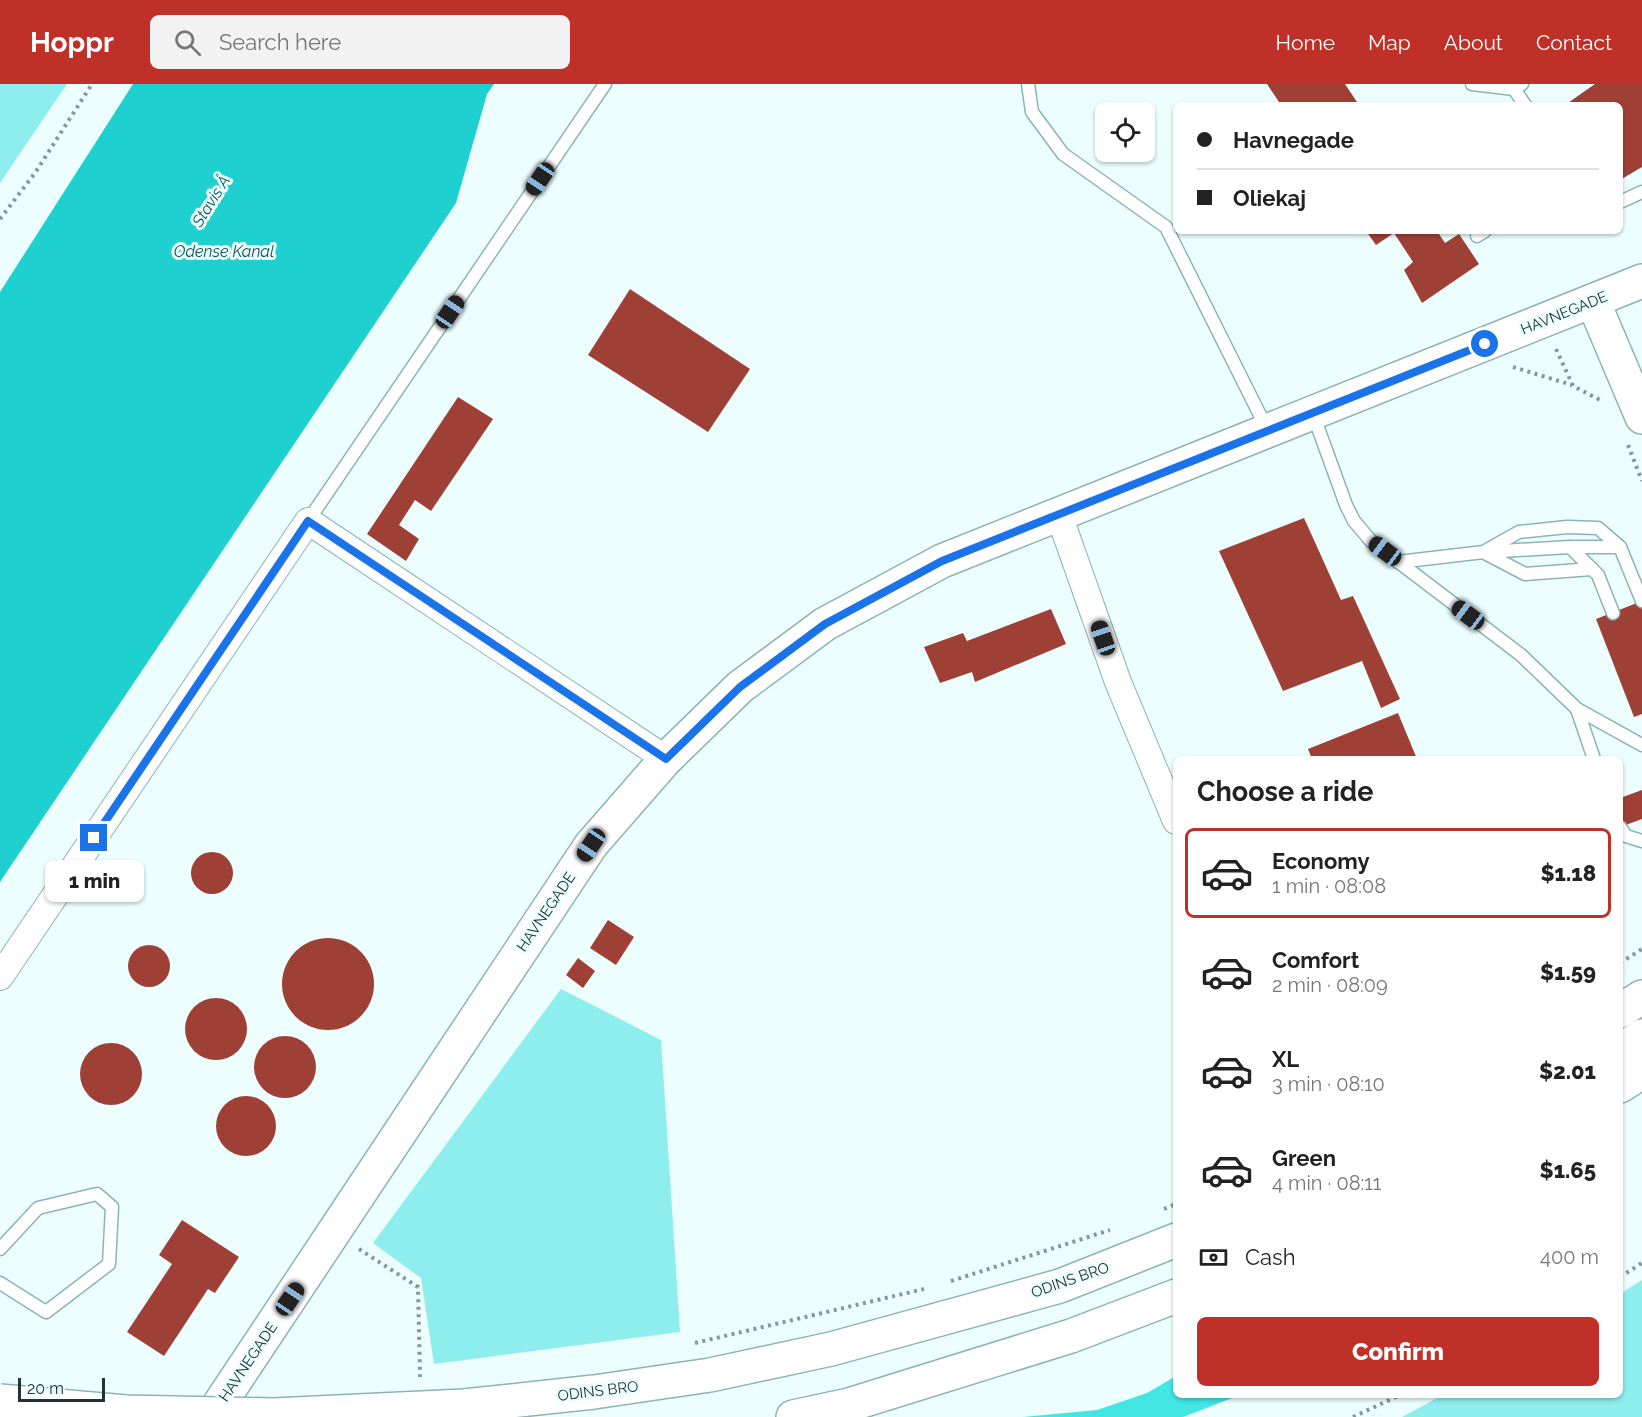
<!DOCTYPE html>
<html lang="en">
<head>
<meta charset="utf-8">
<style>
  body { margin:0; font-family:Raleway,sans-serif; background:#f2f2f2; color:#222; height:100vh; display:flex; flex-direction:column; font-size:22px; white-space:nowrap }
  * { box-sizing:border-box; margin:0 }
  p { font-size:20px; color:#767676 }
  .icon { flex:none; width:33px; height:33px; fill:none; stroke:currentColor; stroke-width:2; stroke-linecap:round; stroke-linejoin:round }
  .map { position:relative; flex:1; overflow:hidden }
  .sheet { position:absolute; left:1173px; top:672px; width:450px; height:642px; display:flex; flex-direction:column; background:#fff; border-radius:9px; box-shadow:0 2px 4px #0004 }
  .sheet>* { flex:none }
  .guide { position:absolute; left:1173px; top:18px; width:450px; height:132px; border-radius:9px; box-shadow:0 2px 4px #0004; display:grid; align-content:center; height:132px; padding:0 24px; background:#fff }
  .fabs { position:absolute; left:1095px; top:18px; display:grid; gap:12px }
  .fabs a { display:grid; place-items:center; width:60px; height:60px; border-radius:9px; background:#fff; box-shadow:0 2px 4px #0004; font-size:30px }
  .scale { position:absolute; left:18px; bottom:15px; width:87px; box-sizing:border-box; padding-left:6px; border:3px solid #233; border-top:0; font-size:16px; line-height:21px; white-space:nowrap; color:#233; -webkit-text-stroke:4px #edfefe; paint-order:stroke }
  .end { position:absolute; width:27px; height:27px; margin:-14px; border:8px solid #1a73e8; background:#fff; box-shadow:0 0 0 3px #fff }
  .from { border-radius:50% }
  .bubble { position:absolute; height:42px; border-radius:9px; background:#fff; box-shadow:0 2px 4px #0004; font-size:20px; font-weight:800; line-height:42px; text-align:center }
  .car { position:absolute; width:18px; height:36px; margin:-18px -9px; border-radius:8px; box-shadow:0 0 4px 2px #0007; background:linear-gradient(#222 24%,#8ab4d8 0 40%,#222 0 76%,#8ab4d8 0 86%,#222 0) }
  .guide b { display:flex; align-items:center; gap:21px; height:57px; font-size:22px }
  .guide b+b { border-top:2px solid #e0e0e0 }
  .guide i { width:15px; height:15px; background:#222 }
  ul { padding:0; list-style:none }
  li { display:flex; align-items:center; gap:18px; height:90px; margin:0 12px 9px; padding:0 12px; border:3px solid transparent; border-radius:9px }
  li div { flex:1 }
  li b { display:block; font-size:22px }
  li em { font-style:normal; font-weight:800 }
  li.selected { border-color:#be3028 }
  li>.icon { width:54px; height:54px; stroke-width:1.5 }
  h2 { padding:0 24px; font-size:27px; line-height:72px }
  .pay { display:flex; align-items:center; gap:15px; height:66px; padding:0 24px; font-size:22px }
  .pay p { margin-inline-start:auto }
  .primary-button { display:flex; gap:12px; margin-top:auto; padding:12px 24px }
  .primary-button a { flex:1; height:69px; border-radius:9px; background:#be3028; color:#fff; font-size:24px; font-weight:800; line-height:69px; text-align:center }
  header { display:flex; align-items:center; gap:36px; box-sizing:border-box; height:84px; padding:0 30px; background:#be3028; color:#fff }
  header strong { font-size:28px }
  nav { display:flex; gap:33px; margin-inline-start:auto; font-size:21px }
  .search { width:420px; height:54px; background:#f2f2f2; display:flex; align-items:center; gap:15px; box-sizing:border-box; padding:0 21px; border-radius:9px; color:#767676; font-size:22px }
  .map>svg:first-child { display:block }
  .green { fill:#8deeed }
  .forest { fill:#44e5e5 }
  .water { fill:#1ed1d0 }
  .building { fill:#9f4036 }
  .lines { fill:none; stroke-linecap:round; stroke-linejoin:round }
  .lane-casing { stroke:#8ab5b4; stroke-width:15 }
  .street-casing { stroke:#8ab5b4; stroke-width:28 }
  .secondary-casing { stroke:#8ab5b4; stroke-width:36 }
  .path { stroke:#869797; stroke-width:4; stroke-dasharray:3 4.5; stroke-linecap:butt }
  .lane { stroke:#fff; stroke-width:12 }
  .street { stroke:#fff; stroke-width:26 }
  .secondary { stroke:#fff; stroke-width:33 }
  .secondary-bridge-casing { stroke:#8ab5b4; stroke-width:36; stroke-linecap:butt }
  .secondary-bridge { stroke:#fff; stroke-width:33 }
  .route { stroke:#1a73e8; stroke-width:8 }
  .labels { text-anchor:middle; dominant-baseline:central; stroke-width:6; stroke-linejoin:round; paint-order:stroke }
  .street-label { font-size:15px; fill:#233; stroke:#edfefe }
  .water-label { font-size:16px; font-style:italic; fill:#0f5453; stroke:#edfefe }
</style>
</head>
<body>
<header>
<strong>Hoppr</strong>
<div class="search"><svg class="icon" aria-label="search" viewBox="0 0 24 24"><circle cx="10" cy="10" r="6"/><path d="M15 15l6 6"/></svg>Search here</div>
<nav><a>Home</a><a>Map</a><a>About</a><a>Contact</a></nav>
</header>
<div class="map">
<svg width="1642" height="1333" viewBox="0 0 1642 1333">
  <rect width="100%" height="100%" fill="#edfefe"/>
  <g class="green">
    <polygon points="0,0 67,0 0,99"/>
    <polygon points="561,905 661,956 680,1248 434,1280 421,1194 373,1159"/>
    <polygon points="1642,1196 1642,1333 1402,1333 1443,1311 1620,1311 1620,1210"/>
  </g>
  <polygon class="forest" points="1176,1292 1176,1311 1240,1311 1183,1333 1023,1333 1097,1326 1147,1309"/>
  <polygon class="water" points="133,0 494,0 487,10 456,119 0,798 0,208"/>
  <g class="building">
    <polygon points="1267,0 1345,0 1359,21 1281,21"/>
    <polygon points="1595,0 1642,0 1642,83 1620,96 1620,21 1565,21"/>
    <polygon points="1366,147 1437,147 1445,159 1459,150 1479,180 1422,219 1404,186 1413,178 1394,149 1376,161"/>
    <polygon points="630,205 750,285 708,348 588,271"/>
    <polygon points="458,313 493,335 431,427 415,416 399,441 419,455 406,477 367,450"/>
    <polygon points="1304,434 1341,516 1353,512 1400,615 1381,624 1362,577 1283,607 1219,467"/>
    <polygon points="1642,517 1642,630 1634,633 1596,535"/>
    <polygon points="1051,525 1066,560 975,598 972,588 940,599 924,563 963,549 967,557"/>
    <polygon points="1398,629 1417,675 1312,675 1308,665"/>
    <polygon points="1642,706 1642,735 1623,742 1620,735 1620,714"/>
    <circle cx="212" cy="789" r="21"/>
    <polygon points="608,836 634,853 616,881 590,864"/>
    <circle cx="328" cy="900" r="46"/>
    <circle cx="149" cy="882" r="21"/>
    <polygon points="578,874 595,887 583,904 566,891"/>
    <circle cx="216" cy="945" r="31"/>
    <circle cx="285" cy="983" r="31"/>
    <circle cx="111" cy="990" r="31"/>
    <circle cx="246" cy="1042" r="30"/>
    <polygon points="182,1136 239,1173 215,1209 208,1205 164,1272 127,1248 172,1180 159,1171"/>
  </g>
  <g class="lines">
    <defs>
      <g id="lane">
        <polyline points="1028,0 1032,28 1063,70 1166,143 1267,345"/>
        <polyline points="1472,0 1514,5 1522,0"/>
        <polyline points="1514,5 1525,21"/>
        <polyline points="1620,118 1642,108"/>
        <polyline points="1477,152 1485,147"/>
        <polyline points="1313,330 1346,421 1354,437 1371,457 1521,571 1577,625 1642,661"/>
        <polyline points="308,437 605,0"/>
        <polyline points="1570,463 1620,463 1642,517"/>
        <polyline points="1487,466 1519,448 1567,443 1598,444 1620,463"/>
        <polyline points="1485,469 1525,490 1592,485"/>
        <polyline points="1398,478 1484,468 1570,463 1598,491 1613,529"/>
        <polyline points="1577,625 1594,675"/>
        <polyline points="1620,743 1626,752 1642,757"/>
        <polyline points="0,1165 38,1124 97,1110 112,1123 109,1180 46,1228 0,1199"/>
      </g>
      <g id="street">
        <polyline points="1059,431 1118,598 1176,737"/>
        <polyline points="0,893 308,437 666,675"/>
      </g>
      <g id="secondary">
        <polyline points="1593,217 1642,333"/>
        <polyline points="1620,927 1642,913"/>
        <polyline points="1620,967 1642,952"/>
        <polyline points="1620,1002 1642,988"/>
        <polyline points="274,1331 464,1322 594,1308 710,1291 831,1265 1060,1202 1176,1156"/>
        <polyline points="211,1333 591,761 666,675 740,603 825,540 942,477 1642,197"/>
        <polyline points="793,1333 849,1321 1071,1252 1176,1212"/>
      </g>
    </defs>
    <use href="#lane" class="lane-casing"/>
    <use href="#street" class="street-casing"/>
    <use href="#secondary" class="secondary-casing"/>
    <g class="path">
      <polyline points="0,135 35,89 92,0"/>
      <polyline points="1556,265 1573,302 1602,317"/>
      <polyline points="1513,283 1572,301"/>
      <polyline points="1628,361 1642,397"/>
      <polyline points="1620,879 1642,865"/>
      <polyline points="1164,1125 1176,1120"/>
      <polyline points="359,1165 418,1203 420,1293"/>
      <polyline points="1620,1193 1642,1179"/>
      <polyline points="951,1197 1110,1146"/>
      <polyline points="695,1259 924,1205"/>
      <polyline points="1353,1333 1400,1311"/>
    </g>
    <use href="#lane" class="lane"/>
    <use href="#street" class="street"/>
    <use href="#secondary" class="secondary"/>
    <defs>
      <polyline id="secondary-bridge" points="0,1317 126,1328 274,1331"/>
    </defs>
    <use href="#secondary-bridge" class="secondary-bridge-casing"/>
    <use href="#secondary-bridge" class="secondary-bridge"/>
  </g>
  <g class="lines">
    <polyline class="route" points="94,754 308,437 666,675 740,603 825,540 942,477 1485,260"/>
  </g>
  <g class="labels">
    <g class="street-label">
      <text transform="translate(1564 229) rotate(-22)">HAVNEGADE</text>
      <text transform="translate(546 828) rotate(-56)">HAVNEGADE</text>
      <text transform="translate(1070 1196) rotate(-19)">ODINS BRO</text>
      <text transform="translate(248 1278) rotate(-56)">HAVNEGADE</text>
      <text transform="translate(598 1307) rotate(-7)">ODINS BRO</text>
    </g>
    <g class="water-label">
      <text transform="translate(211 117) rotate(-58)">Stavis Å</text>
      <text x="224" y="167">Odense Kanal</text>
    </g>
  </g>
</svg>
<div class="fabs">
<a><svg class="icon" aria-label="locate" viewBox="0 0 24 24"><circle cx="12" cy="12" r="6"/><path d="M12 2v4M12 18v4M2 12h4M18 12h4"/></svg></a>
</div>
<div class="scale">20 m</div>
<i class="end from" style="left:1485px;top:260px"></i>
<i class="end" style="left:94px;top:754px"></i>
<div class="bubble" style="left:45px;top:776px;width:99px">1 min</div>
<i class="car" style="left:540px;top:95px;rotate:214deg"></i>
<i class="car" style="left:450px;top:228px;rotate:34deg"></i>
<i class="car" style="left:1385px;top:467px;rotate:307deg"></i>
<i class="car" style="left:1468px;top:531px;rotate:307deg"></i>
<i class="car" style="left:1103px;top:554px;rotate:341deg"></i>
<i class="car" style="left:591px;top:761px;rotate:214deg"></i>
<i class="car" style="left:290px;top:1215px;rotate:34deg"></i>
<div class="guide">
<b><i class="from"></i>Havnegade</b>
<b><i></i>Oliekaj</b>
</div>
<section class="sheet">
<h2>Choose a ride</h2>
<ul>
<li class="selected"><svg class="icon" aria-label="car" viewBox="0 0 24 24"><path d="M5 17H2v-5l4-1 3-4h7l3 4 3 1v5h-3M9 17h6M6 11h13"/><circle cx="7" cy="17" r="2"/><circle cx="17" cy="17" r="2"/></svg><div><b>Economy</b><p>1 min · 08:08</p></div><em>$1.18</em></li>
<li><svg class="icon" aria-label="car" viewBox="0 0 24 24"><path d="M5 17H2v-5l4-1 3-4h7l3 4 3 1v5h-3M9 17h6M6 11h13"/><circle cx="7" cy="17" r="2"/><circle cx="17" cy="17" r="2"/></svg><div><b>Comfort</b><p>2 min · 08:09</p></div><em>$1.59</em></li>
<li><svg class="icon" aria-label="car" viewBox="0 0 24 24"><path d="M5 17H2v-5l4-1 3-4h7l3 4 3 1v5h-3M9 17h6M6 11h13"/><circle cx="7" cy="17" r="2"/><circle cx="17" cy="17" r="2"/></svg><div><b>XL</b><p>3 min · 08:10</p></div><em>$2.01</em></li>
<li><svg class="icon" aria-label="car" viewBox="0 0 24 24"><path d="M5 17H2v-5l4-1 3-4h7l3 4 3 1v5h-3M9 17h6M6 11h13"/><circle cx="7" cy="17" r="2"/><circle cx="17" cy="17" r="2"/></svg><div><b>Green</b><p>4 min · 08:11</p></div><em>$1.65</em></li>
</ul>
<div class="pay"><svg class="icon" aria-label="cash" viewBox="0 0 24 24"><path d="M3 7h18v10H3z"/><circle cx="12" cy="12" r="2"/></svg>Cash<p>400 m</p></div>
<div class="primary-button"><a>Confirm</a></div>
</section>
</div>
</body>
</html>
